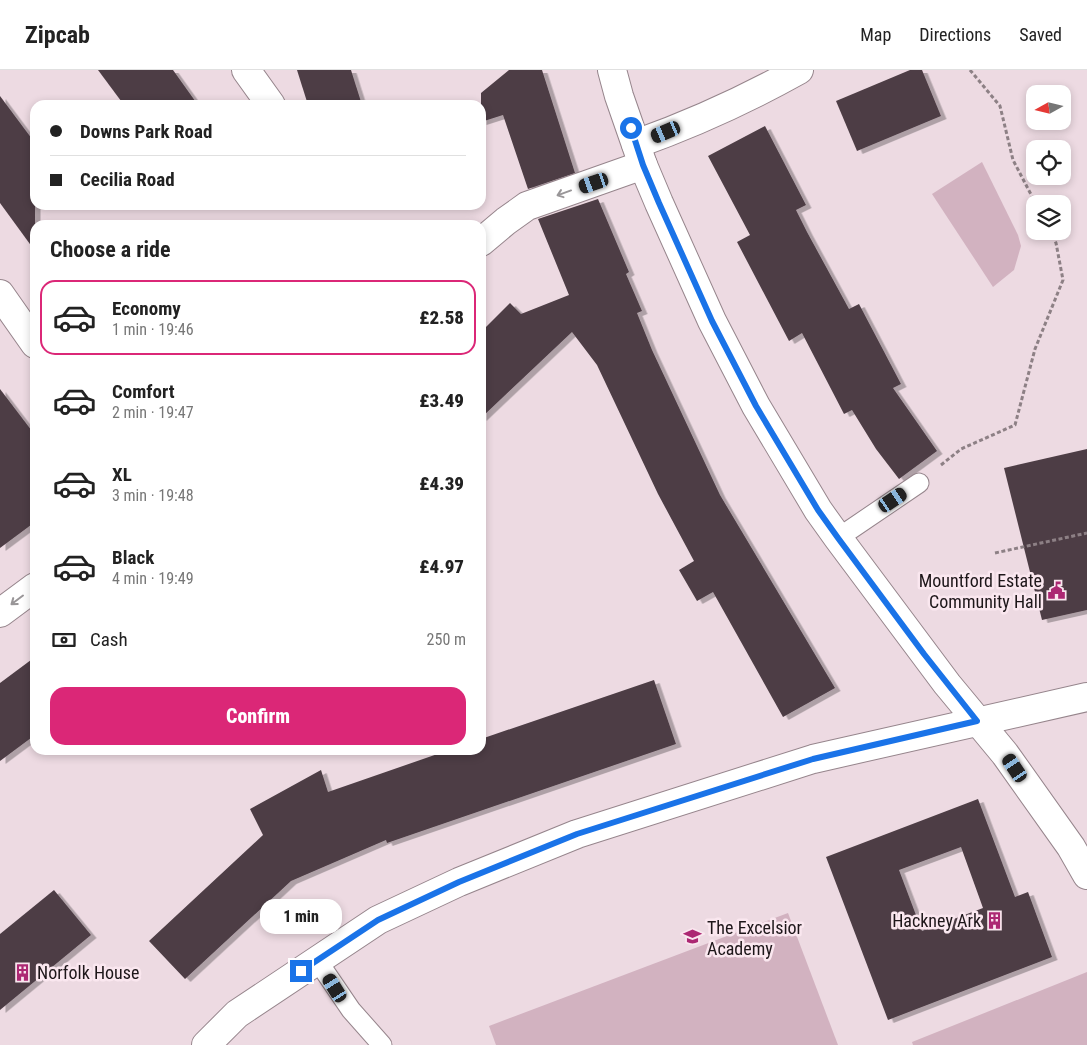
<!DOCTYPE html>
<html lang="en">
<head>
<meta charset="utf-8">
<style>
  body { margin:0; font-family:"Roboto Condensed",sans-serif; background:#f2f2f2; color:#222; height:100vh; display:flex; flex-direction:column; font-size:19px; white-space:nowrap }
  * { box-sizing:border-box; margin:0 }
  p { font-size:16px; color:#767676 }
  .icon { flex:none; width:28px; height:28px; fill:none; stroke:currentColor; stroke-width:2; stroke-linecap:round; stroke-linejoin:round }
  .map { position:relative; flex:1; overflow:hidden }
  .sheet { position:absolute; left:30px; top:150px; width:456px; height:535px; display:flex; flex-direction:column; background:#fff; border-radius:15px; box-shadow:0 2px 8px #0003 }
  .sheet>* { flex:none }
  .guide { position:absolute; left:30px; top:30px; width:456px; height:110px; border-radius:15px; box-shadow:0 2px 8px #0003; display:grid; align-content:center; height:110px; padding:0 20px; background:#fff }
  .needle { width:32px; rotate:262deg }
  .controls { position:absolute; left:1026px; top:15px; display:grid; gap:10px }
  .controls a { display:grid; place-items:center; width:45px; height:45px; border-radius:10px; background:#fff; box-shadow:0 2px 8px #0003; font-size:25px }
  .end { position:absolute; width:22px; height:22px; margin:-11px; border:6px solid #1a73e8; background:#fff; box-shadow:0 0 0 2px #fff }
  .from { border-radius:50% }
  .bubble { position:absolute; height:35px; border-radius:15px; background:#fff; box-shadow:0 2px 8px #0003; font-size:16px; font-weight:800; line-height:35px; text-align:center }
  .car { position:absolute; width:15px; height:30px; margin:-15px -8px; border-radius:6px; box-shadow:0 0 4px 1px #0007; background:linear-gradient(#222 24%,#8ab4d8 0 40%,#222 0 76%,#8ab4d8 0 86%,#222 0) }
  .guide b { display:flex; align-items:center; gap:18px; height:48px; font-size:19px }
  .guide b+b { border-top:1px solid #e0e0e0 }
  .guide i { width:12px; height:12px; background:#222 }
  ul { padding:0; list-style:none }
  li { display:flex; align-items:center; gap:15px; height:75px; margin:0 10px 8px; padding:0 10px; border:2px solid transparent; border-radius:15px }
  li div { flex:1 }
  li b { display:block; font-size:19px }
  li em { font-style:normal; font-weight:800 }
  li.selected { border-color:#db2777 }
  li>.icon { width:45px; height:45px; stroke-width:1.5 }
  h2 { padding:0 20px; font-size:22px; line-height:60px }
  .pay { display:flex; align-items:center; gap:12px; height:55px; padding:0 20px; font-size:19px }
  .pay p { margin-inline-start:auto }
  .cta { display:flex; gap:10px; margin-top:auto; padding:10px 20px }
  .cta a { flex:1; height:58px; border-radius:15px; background:#db2777; color:#fff; font-size:20px; font-weight:800; line-height:58px; text-align:center }
  header { display:flex; align-items:center; gap:30px; box-sizing:border-box; height:70px; padding:0 25px; background:#fff; border-bottom:1px solid #e0e0e0 }
  header strong { font-size:24px }
  nav { display:flex; gap:28px; margin-inline-start:auto; font-size:18px }
  .map>svg:first-child { display:block }
  .green { fill:#d2b2c0 }
  .building { fill:#4d3e45; fill-rule:evenodd; filter:url(#shadow) }
  .lines { fill:none; stroke-linecap:round; stroke-linejoin:round }
  .service-casing { stroke:#96858c; stroke-width:21 }
  .minor-casing { stroke:#96858c; stroke-width:30 }
  .tertiary-casing { stroke:#96858c; stroke-width:30 }
  .path { stroke:#8d8085; stroke-width:3; stroke-dasharray:4 2.5; stroke-linecap:butt }
  .service { stroke:#fff; stroke-width:19 }
  .minor { stroke:#fff; stroke-width:28 }
  .tertiary { stroke:#fff; stroke-width:28 }
  .oneway { stroke:#999698 }
  .route { stroke:#1a73e8; stroke-width:6 }
  .labels { text-anchor:middle; dominant-baseline:central; stroke-width:5; stroke-linejoin:round; paint-order:stroke }
  .poi-label { font-size:18px; fill:#1d1619; stroke:#fae7ef; text-anchor:end }
</style>
</head>
<body>
<header>
<strong>Zipcab</strong>
<nav><a>Map</a><a>Directions</a><a>Saved</a></nav>
</header>
<div class="map">
<svg width="1087" height="975" viewBox="0 0 1087 975">
  <defs>
    <filter id="shadow"><feDropShadow dx="5.5" dy="3" stdDeviation="0" flood-color="#0004"/></filter>
  </defs>
  <rect width="100%" height="100%" fill="#eddae2"/>
  <g class="green">
    <polygon points="982,92 1018,165 1021,176 1014,200 993,217 932,124"/>
    <polygon points="788,843 838,975 496,975 489,956"/>
    <polygon points="1087,902 1087,975 913,975 912,972"/>
  </g>
  <g class="building">
    <polygon points="98,0 173,0 198,35 124,35"/>
    <polygon points="297,0 351,0 362,35 308,35"/>
    <polygon points="509,0 542,0 575,103 528,119 503,45 481,52 481,23"/>
    <polygon points="910,0 922,0 941,46 857,81 836,31"/>
    <polygon points="0,26 35,73 35,181 0,133"/>
    <polygon points="765,56 806,135 796,140 807,162 849,239 859,234 901,314 893,318 937,381 899,409 876,379 852,340 844,344 802,263 789,271 737,172 750,165 708,86"/>
    <polygon points="598,129 629,202 626,204 642,241 637,243 652,280 720,425 835,618 783,647 713,522 697,531 679,500 694,491 658,424 597,295 572,262 481,348 481,262 510,233 521,244 569,225 538,149"/>
    <polygon points="0,319 35,365 35,452 0,478"/>
    <polygon points="1087,379 1087,540 1042,550 1004,398"/>
    <polygon points="35,587 35,665 0,691 0,613"/>
    <polygon points="654,610 676,674 387,773 386,770 291,811 185,909 149,871 263,765 250,739 321,700 328,722 449,680 481,680 481,669"/>
    <path d="M978 729 1015 827 1028 822 1052 887 888 950 826 787ZM961 777 983 838 922 861 899 800Z"/>
    <polygon points="54,820 91,865 0,940 0,864"/>
  </g>
  <g class="lines">
    <defs>
      <g id="service">
        <polyline points="838,468 919,413"/>
        <polyline points="317,890 351,940 382,975"/>
      </g>
      <g id="minor">
        <polyline points="246,0 271,35"/>
        <path d="M636 74C692 54 747 29 799 0"/>
        <polyline points="481,172 506,151 527,136 643,95"/>
        <polyline points="0,224 35,274"/>
        <polyline points="0,543 35,517"/>
        <polyline points="206,975 237,944 378,850 459,812 577,764 813,689 1087,627"/>
      </g>
      <polyline id="tertiary" points="612,0 619,26 643,95 659,133 712,251 756,336 818,440 838,468 947,614 1005,684 1071,777 1087,805"/>
    </defs>
    <use href="#service" class="service-casing"/>
    <use href="#minor" class="minor-casing"/>
    <use href="#tertiary" class="tertiary-casing"/>
    <g class="path">
      <polyline points="970,0 1000,36 1013,90 1036,134"/>
      <polyline points="941,395 961,379 1015,355 1035,279 1063,210 1056,173 1050,161"/>
      <polyline points="995,483 1087,463"/>
    </g>
    <use href="#service" class="service"/>
    <use href="#minor" class="minor"/>
    <use href="#tertiary" class="tertiary"/>
  </g>
  <defs><path id="oneway-shaft" d="M-6 0H5M1.5-3L5.5 0L1.5 3" fill="none" stroke-width="1.6" stroke-linecap="round" stroke-linejoin="round" transform="scale(1.25)"/></defs>
  <g class="oneway">
    <use href="#oneway-shaft" transform="translate(564 123) rotate(160)"/>
    <use href="#oneway-shaft" transform="translate(17 530) rotate(143)"/>
  </g>
  <g class="lines">
    <polyline class="route" points="301,901 378,850 459,812 577,764 813,689 977,651 924,584 838,468 818,440 756,336 712,251 659,133 643,95 631,58"/>
  </g>
  <defs>
    <symbol id="civic-bare" viewBox="-9 -9 18 18"><path d="M-.6-6.5H3V-4.5H.6V-3L4-1V1h2V6H-6V1h2V-1L-.6-3ZM-1.2 2.5V6h2.4V2.5Z" fill="#ac2873" stroke="#fae7ef" stroke-width="2.5" paint-order="stroke"/></symbol>
    <symbol id="building-bare" viewBox="-9 -9 18 18"><path d="M-4-6H4V6H1V3H-1V6H-4ZM-2.5-4.3h1.7v1.8h-1.7ZM.8-4.3h1.7v1.8H.8ZM-2.5-1h1.7V.8h-1.7ZM.8-1h1.7V.8H.8Z" fill="#ac2873" stroke="#fae7ef" stroke-width="2.5" paint-order="stroke"/></symbol>
    <symbol id="school-bare" viewBox="-9 -9 18 18"><path d="M0-5L7-2L0 1L-7-2ZM-4 1L0 2.5L4 1V4Q0 6-4 4Z" fill="#ac2873" stroke="#fae7ef" stroke-width="2.5" paint-order="stroke"/></symbol>
  </defs>
  <g fill-rule="evenodd">
    <use href="#civic-bare" x="1044" y="508" width="25" height="25"/>
    <use href="#building-bare" x="982" y="838" width="25" height="25"/>
    <use href="#school-bare" x="680" y="854" width="25" height="25"/>
    <use href="#building-bare" x="10" y="890" width="25" height="25"/>
  </g>
  <g class="labels">
    <g class="poi-label">
      <text x="1042" y="510">Mountford Estate<tspan x="1042" dy="21">Community Hall</tspan></text>
      <text x="981" y="850">Hackney Ark</text>
      <text x="707" y="857" text-anchor="start">The Excelsior<tspan x="707" dy="21">Academy</tspan></text>
      <text x="37" y="902" text-anchor="start">Norfolk House</text>
    </g>
  </g>
</svg>
<div class="controls">
<a><svg class="needle" viewBox="-14 -14 28 28"><path d="M0-13l5 13h-10z" fill="#e53935"/><path d="M0 13l5-13h-10z" fill="#767676"/></svg></a>
<a><svg class="icon" aria-label="locate" viewBox="0 0 24 24"><circle cx="12" cy="12" r="6"/><path d="M12 2v4M12 18v4M2 12h4M18 12h4"/></svg></a>
<a><svg class="icon" aria-label="layers" viewBox="0 0 24 24"><path d="M12 4l9 5-9 5-9-5zM3 14l9 5 9-5"/></svg></a>
</div>
<i class="end from" style="left:631px;top:58px"></i>
<i class="end" style="left:301px;top:901px"></i>
<div class="bubble" style="left:260px;top:829px;width:82px">1 min</div>
<i class="car" style="left:666px;top:62px;rotate:247deg"></i>
<i class="car" style="left:594px;top:113px;rotate:251deg"></i>
<i class="car" style="left:893px;top:430px;rotate:56deg"></i>
<i class="car" style="left:1015px;top:698px;rotate:326deg"></i>
<i class="car" style="left:335px;top:918px;rotate:328deg"></i>
<div class="guide">
<b><i class="from"></i>Downs Park Road</b>
<b><i></i>Cecilia Road</b>
</div>
<section class="sheet">
<h2>Choose a ride</h2>
<ul>
<li class="selected"><svg class="icon" aria-label="car" viewBox="0 0 24 24"><path d="M5 17H2v-5l4-1 3-4h7l3 4 3 1v5h-3M9 17h6M6 11h13"/><circle cx="7" cy="17" r="2"/><circle cx="17" cy="17" r="2"/></svg><div><b>Economy</b><p>1 min · 19:46</p></div><em>£2.58</em></li>
<li><svg class="icon" aria-label="car" viewBox="0 0 24 24"><path d="M5 17H2v-5l4-1 3-4h7l3 4 3 1v5h-3M9 17h6M6 11h13"/><circle cx="7" cy="17" r="2"/><circle cx="17" cy="17" r="2"/></svg><div><b>Comfort</b><p>2 min · 19:47</p></div><em>£3.49</em></li>
<li><svg class="icon" aria-label="car" viewBox="0 0 24 24"><path d="M5 17H2v-5l4-1 3-4h7l3 4 3 1v5h-3M9 17h6M6 11h13"/><circle cx="7" cy="17" r="2"/><circle cx="17" cy="17" r="2"/></svg><div><b>XL</b><p>3 min · 19:48</p></div><em>£4.39</em></li>
<li><svg class="icon" aria-label="car" viewBox="0 0 24 24"><path d="M5 17H2v-5l4-1 3-4h7l3 4 3 1v5h-3M9 17h6M6 11h13"/><circle cx="7" cy="17" r="2"/><circle cx="17" cy="17" r="2"/></svg><div><b>Black</b><p>4 min · 19:49</p></div><em>£4.97</em></li>
</ul>
<div class="pay"><svg class="icon" aria-label="cash" viewBox="0 0 24 24"><path d="M3 7h18v10H3z"/><circle cx="12" cy="12" r="2"/></svg>Cash<p>250 m</p></div>
<div class="cta"><a>Confirm</a></div>
</section>
</div>
</body>
</html>
